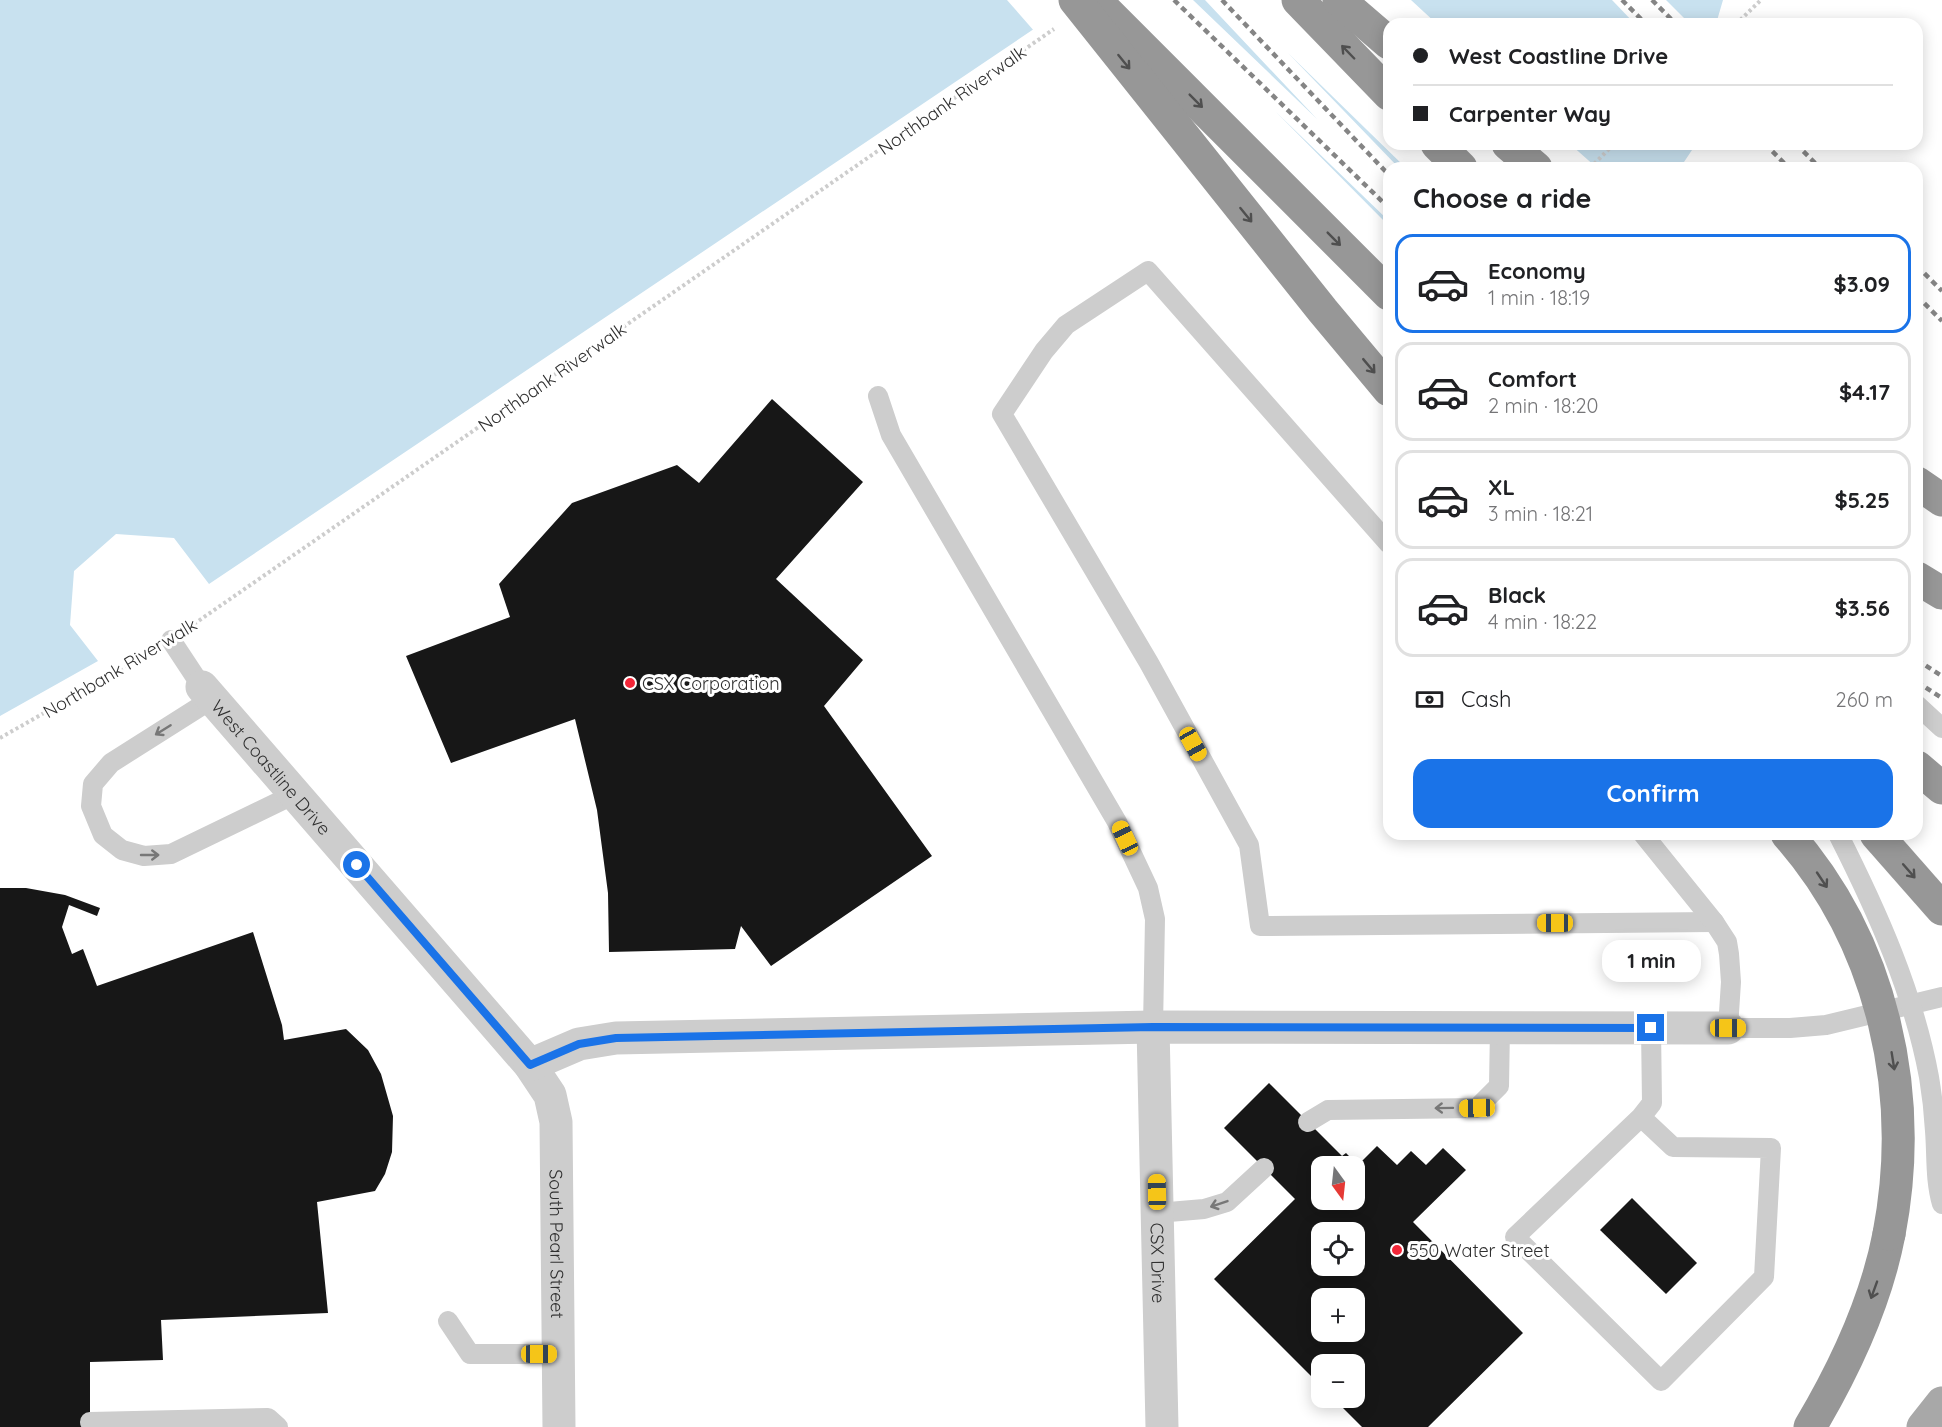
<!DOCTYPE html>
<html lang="en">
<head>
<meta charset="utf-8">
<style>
  body { margin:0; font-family:Quicksand,sans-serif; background:#f6f6f6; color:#202124; height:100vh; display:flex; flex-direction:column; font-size:22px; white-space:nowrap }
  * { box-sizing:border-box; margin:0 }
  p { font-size:20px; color:#757577 }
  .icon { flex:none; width:33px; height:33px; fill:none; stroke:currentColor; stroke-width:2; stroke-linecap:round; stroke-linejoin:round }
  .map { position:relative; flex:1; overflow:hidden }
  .details { position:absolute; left:1383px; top:162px; width:540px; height:678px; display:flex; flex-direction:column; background:#fff; border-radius:18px; box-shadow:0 3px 15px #0003 }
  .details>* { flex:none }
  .banner { position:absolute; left:1383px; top:18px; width:540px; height:132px; border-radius:18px; box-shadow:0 3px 15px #0003; display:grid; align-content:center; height:132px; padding:0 30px; background:#fff }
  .needle { width:39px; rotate:165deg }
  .fabs { position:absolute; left:1311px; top:1156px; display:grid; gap:12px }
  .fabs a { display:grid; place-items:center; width:54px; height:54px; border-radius:12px; background:#fff; box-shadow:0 3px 15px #0003; font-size:30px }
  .end { position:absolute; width:27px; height:27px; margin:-14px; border:8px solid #1a73e8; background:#fff; box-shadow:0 0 0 3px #fff }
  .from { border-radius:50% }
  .bubble { position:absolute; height:42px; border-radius:18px; background:#fff; box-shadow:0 3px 15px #0003; font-size:20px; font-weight:800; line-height:42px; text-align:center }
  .car { position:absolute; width:18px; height:36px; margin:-18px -9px; border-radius:8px; box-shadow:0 0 4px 2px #0007; background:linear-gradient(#f5c518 24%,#345 0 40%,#f5c518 0 76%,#345 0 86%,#f5c518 0) }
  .banner b { display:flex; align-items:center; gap:21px; height:57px; font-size:22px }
  .banner b+b { border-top:2px solid #e0e0e0 }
  .banner i { width:15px; height:15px; background:#202124 }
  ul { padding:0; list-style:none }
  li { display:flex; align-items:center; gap:18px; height:99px; margin:0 12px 9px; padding:0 18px; border:3px solid #e0e0e0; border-radius:18px }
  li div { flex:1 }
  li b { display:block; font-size:22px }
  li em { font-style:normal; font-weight:800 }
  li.on { border-color:#1a73e8 }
  li>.icon { width:54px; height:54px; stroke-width:1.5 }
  h2 { padding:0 30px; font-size:27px; line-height:72px }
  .pay { display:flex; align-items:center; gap:15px; height:66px; padding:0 30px; font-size:22px }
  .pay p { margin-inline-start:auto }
  .action { display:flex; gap:12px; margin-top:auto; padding:12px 30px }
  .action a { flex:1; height:69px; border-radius:18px; background:#1a73e8; color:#fff; font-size:24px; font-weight:800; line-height:69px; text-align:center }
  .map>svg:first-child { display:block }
  .water { fill:#c8e1ef }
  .pier { fill:#fff }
  .building { fill:#171717; fill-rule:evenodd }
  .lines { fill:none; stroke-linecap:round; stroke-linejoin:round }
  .path { stroke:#cdcdcd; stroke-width:4; stroke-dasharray:3 3; stroke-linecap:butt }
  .service { stroke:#cdcdcd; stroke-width:20 }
  .minor { stroke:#cdcdcd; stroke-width:33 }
  .primary { stroke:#a8a8a8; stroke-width:33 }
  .motorway { stroke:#979797; stroke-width:33 }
  .rail { stroke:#858585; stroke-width:4.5; stroke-dasharray:6 4.5; stroke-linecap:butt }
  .motorway-bridge { stroke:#979797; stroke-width:33 }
  .oneway { stroke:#4f4f4f }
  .oneway2 { stroke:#777 }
  .route { stroke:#1a73e8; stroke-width:8 }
  .poi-dot { fill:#f32638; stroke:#fff; stroke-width:2 }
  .labels { text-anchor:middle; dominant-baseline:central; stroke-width:6; stroke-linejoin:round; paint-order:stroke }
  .street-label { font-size:18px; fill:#303030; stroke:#fff }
  .poi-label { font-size:18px; fill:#303030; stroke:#fff; text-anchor:start }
</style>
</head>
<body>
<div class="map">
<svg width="1942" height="1427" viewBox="0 0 1942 1427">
  <rect width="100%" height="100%" fill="#fff"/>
  <g class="water">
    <polygon points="0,0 1077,0 209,584 174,538 116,534 74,571 70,625 98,661 0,716"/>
    <polygon points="1120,0 1723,0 1716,24 1389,24 1389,144 1696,144 1680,168 1389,168 1389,239"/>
  </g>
  <g class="pier">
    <polygon points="1007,0 1080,0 1035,32"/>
    <polygon points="1117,0 1193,0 1317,119 1205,0 1411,0 1437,24 1389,24 1389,144 1570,144 1597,168 1406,168 1288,53 1399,168 1389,168 1389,221 1276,112 1389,226 1389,242"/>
    <polygon points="1612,0 1666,0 1690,24 1635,24"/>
  </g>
  <g class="building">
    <polygon points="772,399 863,482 776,579 863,660 824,706 932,856 771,966 741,926 735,949 609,952 608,893 597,810 575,719 451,763 406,656 510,617 499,584 572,503 677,465 699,483"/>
    <polygon points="0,888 26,888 65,895 100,908 97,916 69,905 62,927 72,954 83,949 97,986 253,932 282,1025 284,1040 346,1029 368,1050 381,1074 393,1116 392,1152 385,1174 375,1191 317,1202 328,1313 161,1320 163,1360 90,1362 90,1427 0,1427"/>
    <path d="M1269 1083 1342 1156 1346 1153 1358 1165 1377 1146 1397 1165 1411 1151 1426 1165 1443 1148 1466 1170 1413 1222 1523 1333 1428 1427H1362L1333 1398H1354V1365H1322V1387L1214 1279 1295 1199 1224 1128ZM1322 1167H1354V1200H1322ZM1322 1233H1354V1266H1322ZM1322 1299H1354V1332H1322Z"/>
    <polygon points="1632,1198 1697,1263 1666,1294 1600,1230"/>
  </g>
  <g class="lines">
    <g class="path">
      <polyline points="1736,24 1761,0"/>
      <polyline points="1590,168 1614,144"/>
      <polyline points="194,624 1054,29"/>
      <polyline points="0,738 148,654"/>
    </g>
    <g class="service">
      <polyline points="878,396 891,435 1117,822 1148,888 1155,919 1153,1027"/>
      <polyline points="1389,544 1148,271 1066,325 1044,351 1002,414 1149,663 1249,845 1260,926 1714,922"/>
      <polyline points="171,640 202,687"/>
      <polyline points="212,699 111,763 93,784 91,806 103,835 122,850 144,856 171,854 295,794"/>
      <polyline points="1917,705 1942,728"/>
      <polyline points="1643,834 1714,922 1727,942 1729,954 1731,982 1728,1028 1790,1028 1826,1025 1942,997"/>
      <path d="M1838 834C1877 911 1913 991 1929 1077 1932 1095 1934 1113 1935 1131 1937 1156 1935 1180 1942 1204"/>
      <polyline points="1641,1117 1673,1147 1771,1148 1764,1277 1661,1381 1515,1237 1641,1117 1652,1103 1651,1028"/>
      <polyline points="1308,1122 1328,1110 1477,1108 1499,1086 1500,1028"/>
      <polyline points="1157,1213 1204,1209 1227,1202 1264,1168"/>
      <polyline points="448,1321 470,1354 559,1354"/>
      <polyline points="90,1422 268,1418 278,1427"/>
    </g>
    <g class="minor">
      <path id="s1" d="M202 687 530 1065 550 1095 556 1122 559 1427"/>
      <path id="s2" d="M1153 1027 1162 1427"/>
      <polyline points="530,1065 579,1044 616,1038 1153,1027 1728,1028"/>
    </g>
    <polyline class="primary" points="1923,1427 1942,1403"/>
    <g class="motorway">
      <polyline points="1095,0 1389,294"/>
      <polyline points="1298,0 1389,94"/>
      <polyline points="1339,0 1389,43"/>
      <polyline points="1437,144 1461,168"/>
      <polyline points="1508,144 1536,168"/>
      <polyline points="1917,483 1942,500"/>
      <polyline points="1917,578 1942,593"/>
      <polyline points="1917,767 1942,788"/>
      <polyline points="1876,834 1942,909"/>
      <path d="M1810 1427C1845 1368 1876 1302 1889 1234"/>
    </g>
    <g class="rail">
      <polyline points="1174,0 1389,208"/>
      <polyline points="1222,0 1389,175"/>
      <polyline points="1622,0 1646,24"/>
      <polyline points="1652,0 1676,24"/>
      <polyline points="1765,144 1789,168"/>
      <polyline points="1796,144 1820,168"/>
      <polyline points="1917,266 1942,291"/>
      <polyline points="1917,296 1942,321"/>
      <polyline points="1917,660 1942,676"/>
      <polyline points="1917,682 1942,698"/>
    </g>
    <g class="motorway-bridge">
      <polyline points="1075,0 1323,311 1389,390"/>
      <path d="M1787 834C1883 943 1916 1093 1889 1234"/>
    </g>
  </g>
  <defs><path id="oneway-shaft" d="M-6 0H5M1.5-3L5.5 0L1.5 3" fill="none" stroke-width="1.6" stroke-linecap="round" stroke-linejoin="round" transform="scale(1.5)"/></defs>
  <g class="oneway">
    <use href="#oneway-shaft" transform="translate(1348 52) rotate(-134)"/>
    <use href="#oneway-shaft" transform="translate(1124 62) rotate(51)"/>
    <use href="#oneway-shaft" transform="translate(1196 101) rotate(45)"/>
    <use href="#oneway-shaft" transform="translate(1246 215) rotate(51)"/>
    <use href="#oneway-shaft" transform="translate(1334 239) rotate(45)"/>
    <use href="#oneway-shaft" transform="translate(1369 366) rotate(50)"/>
    <use href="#oneway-shaft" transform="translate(1909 871) rotate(49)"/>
    <use href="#oneway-shaft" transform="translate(1822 880) rotate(56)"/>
    <use href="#oneway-shaft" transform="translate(1893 1061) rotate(81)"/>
    <use href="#oneway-shaft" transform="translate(1874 1290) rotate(110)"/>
  </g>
  <g class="oneway2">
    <use href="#oneway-shaft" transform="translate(163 730) rotate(148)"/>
    <use href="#oneway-shaft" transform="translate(150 855)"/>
    <use href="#oneway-shaft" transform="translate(1444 1108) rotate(179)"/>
    <use href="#oneway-shaft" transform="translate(1219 1204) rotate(161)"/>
  </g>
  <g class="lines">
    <polyline class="route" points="357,865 530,1065 579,1044 616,1038 1153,1027 1651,1028"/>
  </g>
  <g class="poi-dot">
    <circle cx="630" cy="683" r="6"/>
    <circle cx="1397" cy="1250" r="6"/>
  </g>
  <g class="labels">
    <g class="street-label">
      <text transform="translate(952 100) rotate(-35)">Northbank Riverwalk</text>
      <text transform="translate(552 377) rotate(-35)">Northbank Riverwalk</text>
      <text transform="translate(120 668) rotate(-31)">Northbank Riverwalk</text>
      <text stroke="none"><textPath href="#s1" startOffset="106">West Coastline Drive</textPath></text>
      <text stroke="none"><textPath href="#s1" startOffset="686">South Pearl Street</textPath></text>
      <text stroke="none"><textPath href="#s2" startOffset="236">CSX Drive</textPath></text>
    </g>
    <g class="poi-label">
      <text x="642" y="683">CSX Corporation</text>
      <text x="1409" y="1250">550 Water Street</text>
    </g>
  </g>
</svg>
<div class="fabs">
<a><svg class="needle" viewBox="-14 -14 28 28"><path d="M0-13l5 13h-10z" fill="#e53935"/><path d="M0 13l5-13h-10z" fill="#757577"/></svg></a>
<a><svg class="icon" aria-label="locate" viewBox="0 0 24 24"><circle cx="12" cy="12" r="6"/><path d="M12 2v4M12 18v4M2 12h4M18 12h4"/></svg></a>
<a>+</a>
<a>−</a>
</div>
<i class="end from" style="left:357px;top:865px"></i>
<i class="end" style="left:1651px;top:1028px"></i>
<div class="bubble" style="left:1602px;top:940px;width:99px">1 min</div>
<i class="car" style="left:1193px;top:744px;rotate:151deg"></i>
<i class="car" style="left:1125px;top:838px;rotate:335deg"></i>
<i class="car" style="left:1555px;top:923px;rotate:270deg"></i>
<i class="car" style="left:1728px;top:1028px;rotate:90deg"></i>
<i class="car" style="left:1477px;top:1108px;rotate:269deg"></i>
<i class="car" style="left:1157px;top:1192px;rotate:359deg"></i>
<i class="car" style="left:539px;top:1354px;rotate:90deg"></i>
<div class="banner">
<b><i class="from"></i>West Coastline Drive</b>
<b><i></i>Carpenter Way</b>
</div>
<section class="details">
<h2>Choose a ride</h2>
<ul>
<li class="on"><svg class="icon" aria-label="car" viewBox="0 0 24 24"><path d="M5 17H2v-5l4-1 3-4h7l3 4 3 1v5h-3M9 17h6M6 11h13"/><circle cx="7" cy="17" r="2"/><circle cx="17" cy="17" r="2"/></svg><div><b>Economy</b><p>1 min · 18:19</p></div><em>$3.09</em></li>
<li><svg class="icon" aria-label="car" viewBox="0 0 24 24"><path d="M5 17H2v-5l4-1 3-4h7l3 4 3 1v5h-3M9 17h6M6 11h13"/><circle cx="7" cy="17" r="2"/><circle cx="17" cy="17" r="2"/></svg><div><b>Comfort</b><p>2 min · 18:20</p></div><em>$4.17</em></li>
<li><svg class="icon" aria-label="car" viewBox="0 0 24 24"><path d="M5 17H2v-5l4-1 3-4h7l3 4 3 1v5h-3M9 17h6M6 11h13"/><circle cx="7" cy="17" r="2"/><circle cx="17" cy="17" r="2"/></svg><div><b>XL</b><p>3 min · 18:21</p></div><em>$5.25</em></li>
<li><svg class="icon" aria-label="car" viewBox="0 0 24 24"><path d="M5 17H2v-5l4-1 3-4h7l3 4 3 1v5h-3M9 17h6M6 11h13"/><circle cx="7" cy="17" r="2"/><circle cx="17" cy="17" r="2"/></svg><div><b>Black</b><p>4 min · 18:22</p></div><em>$3.56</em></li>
</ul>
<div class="pay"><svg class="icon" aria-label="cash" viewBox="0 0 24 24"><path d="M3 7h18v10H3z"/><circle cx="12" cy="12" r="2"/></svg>Cash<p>260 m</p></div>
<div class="action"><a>Confirm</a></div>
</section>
</div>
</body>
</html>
